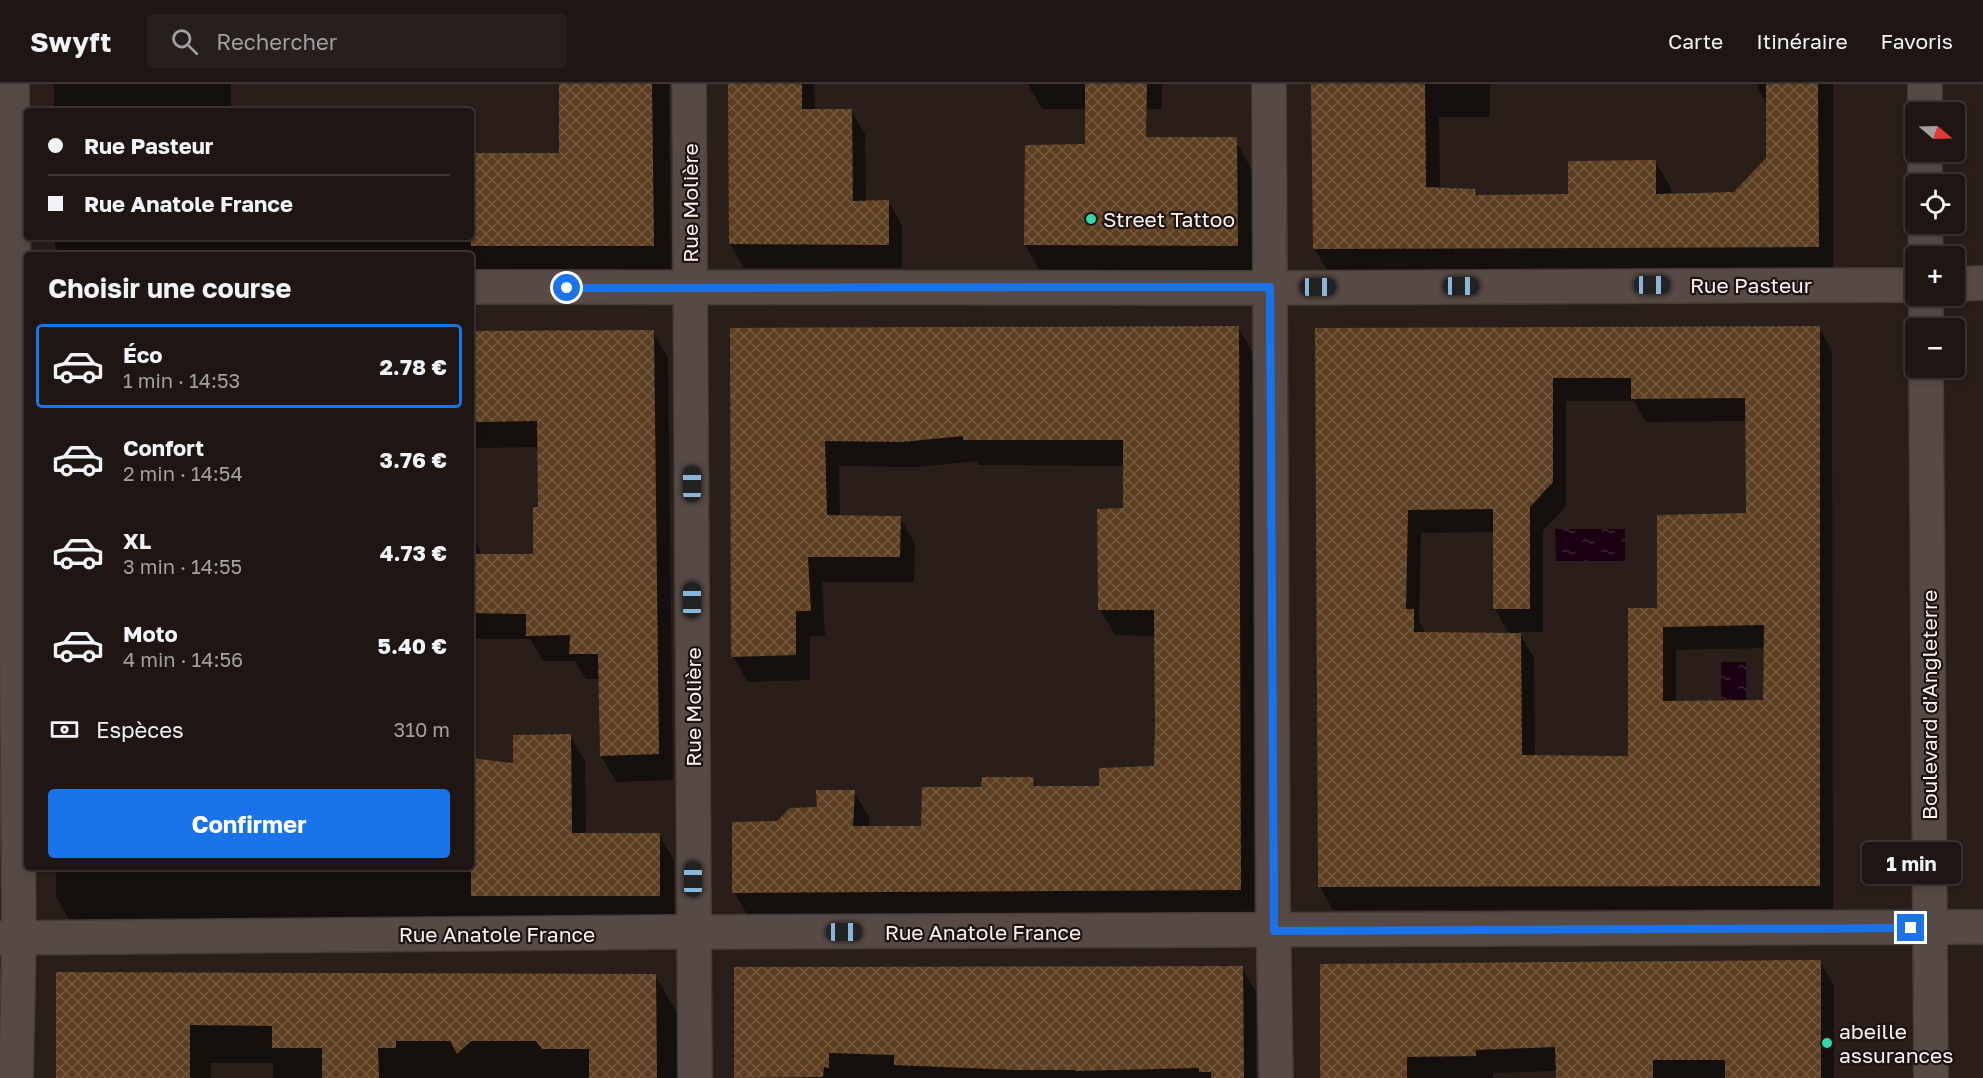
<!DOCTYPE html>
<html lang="fr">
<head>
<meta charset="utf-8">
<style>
  body { margin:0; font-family:"Golos Text",sans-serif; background:#271f1d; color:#f1f3f6; height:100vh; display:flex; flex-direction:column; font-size:22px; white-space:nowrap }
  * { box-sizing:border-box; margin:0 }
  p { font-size:20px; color:#a19fa0 }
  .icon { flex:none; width:33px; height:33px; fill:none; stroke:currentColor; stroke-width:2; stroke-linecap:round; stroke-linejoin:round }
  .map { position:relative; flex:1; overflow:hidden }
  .panel { position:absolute; left:24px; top:168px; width:450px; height:618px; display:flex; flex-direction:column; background:#1f1614; border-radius:6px; box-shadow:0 3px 9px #0003,0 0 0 2px #3c3534 }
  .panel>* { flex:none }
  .guide { position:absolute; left:24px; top:24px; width:450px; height:132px; border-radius:6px; box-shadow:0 3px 9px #0003,0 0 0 2px #3c3534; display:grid; align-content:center; height:132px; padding:0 24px; background:#1f1614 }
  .needle { width:39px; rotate:109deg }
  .tools { position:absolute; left:1905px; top:18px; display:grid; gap:12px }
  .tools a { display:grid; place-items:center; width:60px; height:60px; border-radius:6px; background:#1f1614; box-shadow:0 3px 9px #0003,0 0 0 2px #3c3534; font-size:30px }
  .end { position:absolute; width:27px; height:27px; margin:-14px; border:8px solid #1a73e8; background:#fff; box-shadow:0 0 0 3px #fff }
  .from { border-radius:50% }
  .bubble { position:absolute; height:42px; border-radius:6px; background:#1f1614; box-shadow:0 3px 9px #0003,0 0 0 2px #3c3534; font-size:20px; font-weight:700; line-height:42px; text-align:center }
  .car { position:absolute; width:18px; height:36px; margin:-18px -9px; border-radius:8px; box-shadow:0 0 4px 2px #0007; background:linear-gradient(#222 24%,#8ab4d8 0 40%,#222 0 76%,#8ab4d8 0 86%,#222 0) }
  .guide b { display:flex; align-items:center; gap:21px; height:57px; font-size:22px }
  .guide b+b { border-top:2px solid #3c3534 }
  .guide i { width:15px; height:15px; background:#f1f3f6 }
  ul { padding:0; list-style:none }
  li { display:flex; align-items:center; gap:18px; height:84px; margin:0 12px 9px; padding:0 12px; border:3px solid transparent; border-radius:6px }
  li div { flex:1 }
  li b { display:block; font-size:22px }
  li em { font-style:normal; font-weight:700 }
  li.current { border-color:#1a73e8 }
  li>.icon { width:54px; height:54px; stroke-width:1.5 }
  h2 { padding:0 24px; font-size:27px; line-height:72px }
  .pay { display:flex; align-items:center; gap:15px; height:66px; padding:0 24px; font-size:22px }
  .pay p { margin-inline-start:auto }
  .action { display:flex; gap:12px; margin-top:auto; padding:12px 24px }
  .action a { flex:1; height:69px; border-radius:6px; background:#1a73e8; color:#fff; font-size:24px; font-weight:700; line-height:69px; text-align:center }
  header { display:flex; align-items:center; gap:36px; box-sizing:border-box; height:84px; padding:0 30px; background:#1f1614; border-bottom:2px solid #3c3534 }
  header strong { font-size:28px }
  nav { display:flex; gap:33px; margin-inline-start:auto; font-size:21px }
  .search { width:420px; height:54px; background:#271f1d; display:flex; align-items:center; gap:15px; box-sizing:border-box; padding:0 21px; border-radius:6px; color:#a19fa0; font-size:22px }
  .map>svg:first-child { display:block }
  .water { fill:url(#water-ripples) }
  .shadow { fill:#0007; fill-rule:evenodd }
  .building { fill:url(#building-cross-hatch); fill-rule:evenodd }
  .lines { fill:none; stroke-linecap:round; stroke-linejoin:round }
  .street-casing { stroke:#443c39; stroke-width:36 }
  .secondary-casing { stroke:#443c39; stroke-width:36 }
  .street { stroke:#574a46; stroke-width:33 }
  .secondary { stroke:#574a46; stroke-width:33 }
  .route { stroke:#1a73e8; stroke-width:8 }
  .poi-dot { fill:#32d4a9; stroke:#1f1411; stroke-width:2 }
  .labels { text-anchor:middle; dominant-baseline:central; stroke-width:4.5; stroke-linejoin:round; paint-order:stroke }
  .street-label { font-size:21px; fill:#fbf3f0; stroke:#1f1411 }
  .poi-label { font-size:21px; fill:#fbf3f0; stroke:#1f1411; text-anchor:start }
</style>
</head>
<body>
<header>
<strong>Swyft</strong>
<div class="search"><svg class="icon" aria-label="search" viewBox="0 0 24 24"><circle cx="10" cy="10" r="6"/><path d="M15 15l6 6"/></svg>Rechercher</div>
<nav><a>Carte</a><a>Itinéraire</a><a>Favoris</a></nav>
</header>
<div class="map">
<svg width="1983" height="994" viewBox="0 0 1983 994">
  <defs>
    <pattern id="water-ripples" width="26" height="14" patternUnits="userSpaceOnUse" patternTransform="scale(1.5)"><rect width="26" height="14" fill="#1c0112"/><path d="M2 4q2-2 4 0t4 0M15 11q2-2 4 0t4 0" fill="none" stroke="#3e2635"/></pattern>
    <pattern id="building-cross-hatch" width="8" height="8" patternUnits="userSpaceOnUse" patternTransform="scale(1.5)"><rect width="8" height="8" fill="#5c3e20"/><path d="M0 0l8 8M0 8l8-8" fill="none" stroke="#745a41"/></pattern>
  </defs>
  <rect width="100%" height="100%" fill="#291e1a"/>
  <g class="water">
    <polygon points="1555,445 1625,445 1625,477 1556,477"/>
    <polygon points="1721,578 1746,578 1746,625 1721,626"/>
  </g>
  <g class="shadow">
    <rect x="54" y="0" width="177" height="27"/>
    <polygon points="560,0 669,0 671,194 471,194 471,171 61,171 55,162 55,153 471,153 471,70 561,70"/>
    <polygon points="729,0 814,0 815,26 851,26 865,50 866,118 889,118 902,142 902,184 744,184 730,160"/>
    <polygon points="1028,0 1162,0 1162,25 1042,25"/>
    <polygon points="1313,0 1490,0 1490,33 1439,33 1440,105 1475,106 1478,112 1569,112 1655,77 1671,104 1671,111 1734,110 1767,74 1767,21 1758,4 1758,0 1833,0 1833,189 1330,191 1314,164"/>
    <polygon points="1236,58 1254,89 1255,193 1043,192 1025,161"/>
    <polygon points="1238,243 1253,269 1254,831 749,834 734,808 777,738 819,725 854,708 869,733 869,743 923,744 983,704 1033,695 1038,704 1101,703 1156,684 1155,552 1115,551 1100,526 1124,426 1125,382 979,381 977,377 917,383 839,382 840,433 900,434 915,459 914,498 822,498 825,552 810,552 810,596 748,598 733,573 732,246"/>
    <path d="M1819 243 1832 267 1833 825 1333 826 1320 803 1317 246ZM1566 317H1634L1646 338 1747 337 1748 430 1658 526 1629 674 1535 673 1534 574 1519 548H1543V447L1566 422ZM1494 448 1495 525 1509 550H1426L1419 537 1421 449ZM1765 564V618H1676V566Z"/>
    <polygon points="471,248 653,248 668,274 673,696 616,698 601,672 600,595 586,595 575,577 543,577 530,555 471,555 471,450 480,465 480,471 535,471 539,425 539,363 471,364"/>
    <polygon points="570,651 585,677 586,751 659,750 674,776 674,838 71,839 56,813 56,783 471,783 471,676 515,681"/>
    <polygon points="1820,878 1834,902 1834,994 1558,994 1557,987 1493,989 1493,994 1321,994 1321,882"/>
    <polygon points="1242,884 1256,908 1256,994 736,994 735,885"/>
    <polygon points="57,890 655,891 677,929 677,994 273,994 273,979 211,979 211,994 57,994"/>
    <polygon points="0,922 4,929 0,994"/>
  </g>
  <g class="building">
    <polygon points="559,0 652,0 654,162 471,162 471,69 559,69"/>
    <polygon points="728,0 802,0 802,25 852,25 853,117 889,116 889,161 729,160"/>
    <polygon points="1085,0 1147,0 1146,53 1237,53 1238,162 1024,161 1025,61 1085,60"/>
    <polygon points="1311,0 1425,0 1426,103 1475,105 1476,111 1568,110 1568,77 1656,76 1656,110 1734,108 1766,74 1766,0 1818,0 1819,163 1313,165"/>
    <polygon points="1239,242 1241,806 732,809 732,738 777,737 790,724 817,723 816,706 855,706 853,742 921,742 922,703 981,703 982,693 1033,693 1034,702 1099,702 1099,684 1154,682 1155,640 1154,526 1098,526 1097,425 1123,424 1123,356 963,356 963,352 902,358 825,357 827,431 901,432 900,473 808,473 811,527 796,527 796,571 731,573 730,244"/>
    <path d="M1820 242V802L1318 803 1315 244ZM1553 294H1631V315L1745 314 1746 429 1657 431V524H1628V672L1522 671 1521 549 1414 548V525H1406L1408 426 1493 425V525H1530V423L1553 398ZM1764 541 1763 616 1663 617V543Z"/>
    <polygon points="654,246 659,670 600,672 598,570 569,570 570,551 526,552 526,530 471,529 471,470 533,470 533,423 538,423 537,337 473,338 473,318 471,318 471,247"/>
    <polygon points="571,650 572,749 660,749 660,812 471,812 471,674 513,679 513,651"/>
    <polygon points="1821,876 1821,994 1725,994 1725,976 1653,976 1653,994 1556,994 1555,963 1476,966 1476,972 1407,973 1407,994 1320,994 1320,880"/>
    <polygon points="1243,882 1244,994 1211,994 1211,988 1199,988 1199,984 1075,987 1075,986 1016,986 894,981 894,971 829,969 829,984 824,983 823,993 734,994 734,883"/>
    <polygon points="56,888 656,890 657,994 589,994 589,965 542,965 536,957 471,957 457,970 450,957 396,957 396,964 378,964 379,994 322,994 322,964 272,964 272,942 190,941 190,994 56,994"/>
  </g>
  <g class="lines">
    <defs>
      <g id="street">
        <polyline points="12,0 19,854 16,994"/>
        <polyline points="689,0 695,994"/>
        <polyline points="1269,0 1273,819 1276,994"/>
        <polyline points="1954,200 1983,199"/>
        <polyline points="471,203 1248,204 1916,201"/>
        <polyline points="0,854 670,848 1983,843"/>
      </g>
      <g id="secondary">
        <polyline points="1925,0 1925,28"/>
        <polyline points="1925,68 1925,100"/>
        <polyline points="1925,140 1926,172"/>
        <polyline points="1926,212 1926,244"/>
        <polyline points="1926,284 1931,994"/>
      </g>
    </defs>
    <use href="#street" class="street-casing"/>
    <use href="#secondary" class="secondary-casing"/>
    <use href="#street" class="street"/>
    <use href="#secondary" class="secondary"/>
  </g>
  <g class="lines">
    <polyline class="route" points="567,204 1270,203 1274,847 1911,844"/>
  </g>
  <g class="poi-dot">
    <circle cx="1091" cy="135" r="6"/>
    <circle cx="1827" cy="959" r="6"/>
  </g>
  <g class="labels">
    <g class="street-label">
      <text transform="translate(690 119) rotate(-90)">Rue Molière</text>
      <text x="1751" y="201">Rue Pasteur</text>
      <text transform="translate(1929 621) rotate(-90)">Boulevard d'Angleterre</text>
      <text transform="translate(693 623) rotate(-90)">Rue Molière</text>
      <text x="983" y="848">Rue Anatole France</text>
      <text x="497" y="850">Rue Anatole France</text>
    </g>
    <g class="poi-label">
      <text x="1103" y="135">Street Tattoo</text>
      <text x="1839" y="947">abeille<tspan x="1839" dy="24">assurances</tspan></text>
    </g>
  </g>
</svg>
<div class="tools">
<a><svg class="needle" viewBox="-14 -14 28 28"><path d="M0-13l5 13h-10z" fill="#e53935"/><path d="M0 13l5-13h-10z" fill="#a19fa0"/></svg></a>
<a><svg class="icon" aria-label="locate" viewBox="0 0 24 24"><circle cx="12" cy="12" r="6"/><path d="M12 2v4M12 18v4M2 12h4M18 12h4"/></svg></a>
<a>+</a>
<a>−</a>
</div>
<i class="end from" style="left:567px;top:204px"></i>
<i class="end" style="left:1911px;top:844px"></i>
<div class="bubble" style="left:1862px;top:758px;width:99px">1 min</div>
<i class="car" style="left:1652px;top:201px;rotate:90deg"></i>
<i class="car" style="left:1461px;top:202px;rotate:90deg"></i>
<i class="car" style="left:1318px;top:203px;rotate:90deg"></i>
<i class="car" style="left:692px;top:400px;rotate:0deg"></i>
<i class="car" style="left:692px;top:516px;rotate:0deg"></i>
<i class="car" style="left:693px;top:795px;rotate:0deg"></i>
<i class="car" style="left:844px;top:848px;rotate:90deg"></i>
<div class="guide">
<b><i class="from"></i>Rue Pasteur</b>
<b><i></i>Rue Anatole France</b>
</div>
<section class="panel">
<h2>Choisir une course</h2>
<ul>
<li class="current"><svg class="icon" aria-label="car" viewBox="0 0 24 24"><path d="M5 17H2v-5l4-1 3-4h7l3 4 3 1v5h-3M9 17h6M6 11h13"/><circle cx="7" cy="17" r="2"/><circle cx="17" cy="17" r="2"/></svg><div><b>Éco</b><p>1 min · 14:53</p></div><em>2.78 €</em></li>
<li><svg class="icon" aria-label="car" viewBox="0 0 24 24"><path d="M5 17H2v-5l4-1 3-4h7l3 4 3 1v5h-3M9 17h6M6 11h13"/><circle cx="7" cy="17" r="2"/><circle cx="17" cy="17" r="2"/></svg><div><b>Confort</b><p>2 min · 14:54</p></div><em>3.76 €</em></li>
<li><svg class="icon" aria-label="car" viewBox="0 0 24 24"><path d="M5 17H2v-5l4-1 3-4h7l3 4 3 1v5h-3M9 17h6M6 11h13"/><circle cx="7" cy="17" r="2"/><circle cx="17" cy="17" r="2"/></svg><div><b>XL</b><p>3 min · 14:55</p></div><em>4.73 €</em></li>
<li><svg class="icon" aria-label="car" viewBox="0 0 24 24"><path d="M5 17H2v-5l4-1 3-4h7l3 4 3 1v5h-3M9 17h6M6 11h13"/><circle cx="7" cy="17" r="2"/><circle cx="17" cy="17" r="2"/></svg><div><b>Moto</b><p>4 min · 14:56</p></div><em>5.40 €</em></li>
</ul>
<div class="pay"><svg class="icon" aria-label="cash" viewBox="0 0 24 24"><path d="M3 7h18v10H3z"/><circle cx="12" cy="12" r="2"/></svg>Espèces<p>310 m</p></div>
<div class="action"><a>Confirmer</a></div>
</section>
</div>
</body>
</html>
